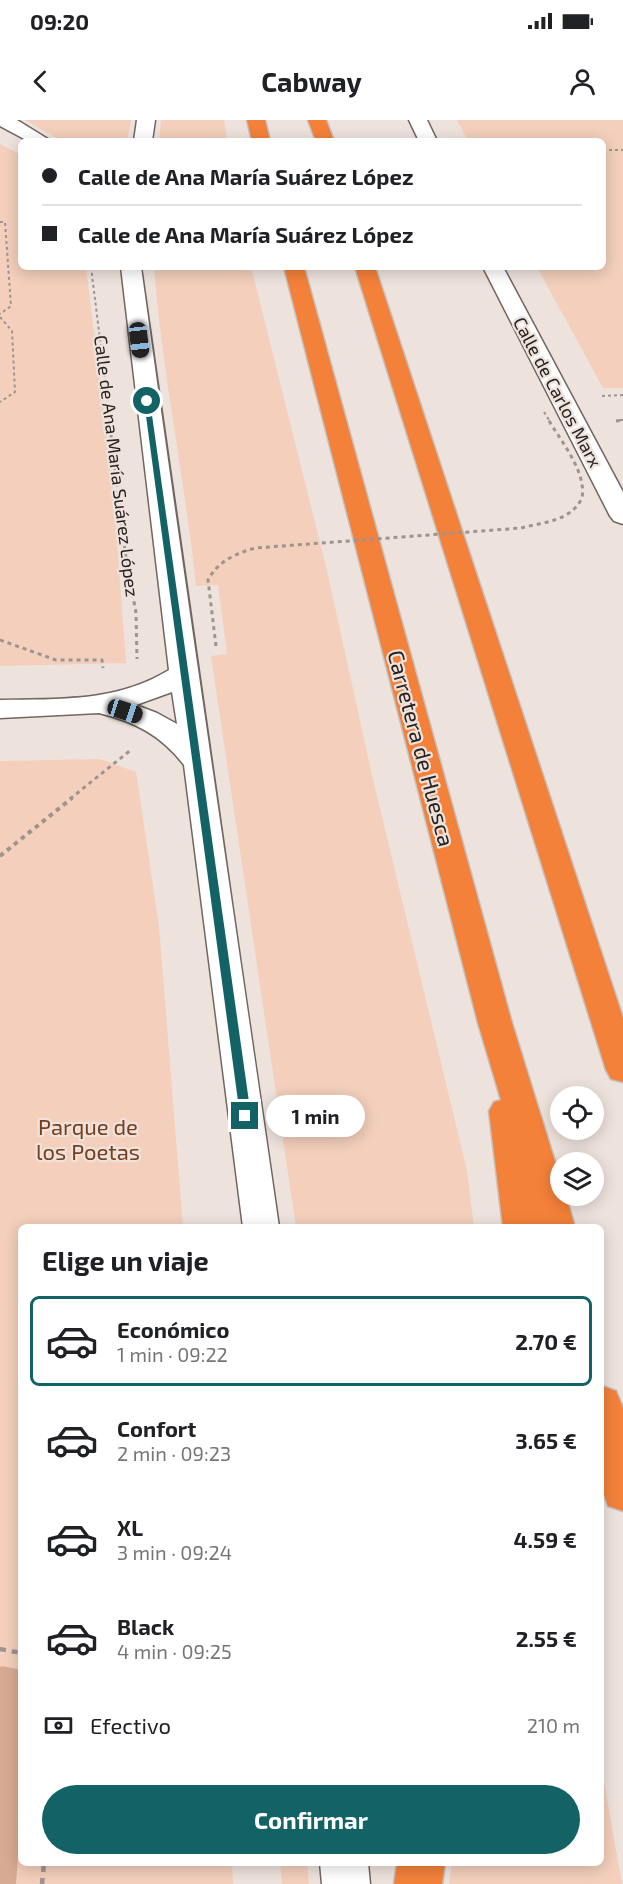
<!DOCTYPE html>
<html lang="es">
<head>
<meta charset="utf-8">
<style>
  body { margin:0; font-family:"Exo 2",sans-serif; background:#f6f6f6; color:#202124; height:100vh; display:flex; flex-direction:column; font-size:22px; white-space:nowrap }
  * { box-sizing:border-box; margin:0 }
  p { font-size:20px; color:#757577 }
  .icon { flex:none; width:33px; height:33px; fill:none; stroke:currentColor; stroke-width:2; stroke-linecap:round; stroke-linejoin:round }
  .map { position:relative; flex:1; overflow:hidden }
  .sheet { position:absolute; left:18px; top:1104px; width:586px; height:642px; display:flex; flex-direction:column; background:#fff; border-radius:9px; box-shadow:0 3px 15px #0003 }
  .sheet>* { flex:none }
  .hud { position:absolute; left:18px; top:18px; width:588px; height:132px; border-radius:9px; box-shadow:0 3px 15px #0003; display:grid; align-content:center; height:132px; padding:0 24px; background:#fff }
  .fabs { position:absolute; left:550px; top:966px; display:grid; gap:12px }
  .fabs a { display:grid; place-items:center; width:54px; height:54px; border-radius:50%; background:#fff; box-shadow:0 3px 15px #0003; font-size:30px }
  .end { position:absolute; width:27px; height:27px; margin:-14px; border:8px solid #136366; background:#fff; box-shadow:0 0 0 3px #fff }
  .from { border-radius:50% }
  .bubble { position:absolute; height:42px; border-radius:21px; background:#fff; box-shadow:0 3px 15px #0003; font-size:20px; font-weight:700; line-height:42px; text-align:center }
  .car { position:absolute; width:18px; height:36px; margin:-18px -9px; border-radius:8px; box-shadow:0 0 4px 2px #0007; background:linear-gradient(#222 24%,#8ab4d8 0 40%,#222 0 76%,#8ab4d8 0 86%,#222 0) }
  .hud b { display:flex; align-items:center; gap:21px; height:57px; font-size:22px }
  .hud b+b { border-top:2px solid #e0e0e0 }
  .hud i { width:15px; height:15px; background:#202124 }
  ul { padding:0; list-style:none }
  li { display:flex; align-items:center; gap:18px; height:90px; margin:0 12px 9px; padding:0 12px; border:3px solid transparent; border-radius:9px }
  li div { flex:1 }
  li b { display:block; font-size:22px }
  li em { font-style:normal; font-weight:700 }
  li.active { border-color:#136366 }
  li>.icon { width:54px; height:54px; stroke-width:1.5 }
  h2 { padding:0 24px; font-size:27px; line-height:72px }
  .pay { display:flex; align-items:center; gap:15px; height:66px; padding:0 24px; font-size:22px }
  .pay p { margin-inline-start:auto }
  .cta { display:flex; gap:12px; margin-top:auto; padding:12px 24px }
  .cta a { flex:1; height:69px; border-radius:36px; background:#136366; color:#fff; font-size:24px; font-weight:700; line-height:69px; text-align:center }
  .status { display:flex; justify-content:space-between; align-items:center; height:42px; padding:0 30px; background:#fff; direction:ltr }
  .status svg { height:16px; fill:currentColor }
  header { display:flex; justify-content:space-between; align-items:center; height:78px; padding:0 24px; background:#fff; font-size:27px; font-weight:700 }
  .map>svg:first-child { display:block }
  .green { fill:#f3cfbc }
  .water { fill:#d7aa93 }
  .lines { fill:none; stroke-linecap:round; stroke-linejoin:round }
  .minor-casing { stroke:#716661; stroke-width:3 }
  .highway-casing { stroke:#c3c1c1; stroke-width:3 }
  .path-far3 { stroke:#9d9490; stroke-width:2; stroke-dasharray:3 3; stroke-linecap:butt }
  .path-far2 { stroke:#9d9490; stroke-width:3; stroke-dasharray:4 4; stroke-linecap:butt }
  .path-far1 { stroke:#9d9490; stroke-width:4; stroke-dasharray:4.5 4.5; stroke-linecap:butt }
  .path { stroke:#9d9490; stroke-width:4.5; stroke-dasharray:6 6; stroke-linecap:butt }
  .minor { fill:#fff; fill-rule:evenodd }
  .highway { fill:#f4813a; fill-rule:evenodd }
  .path-bridge-far1 { stroke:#9d9490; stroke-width:2; stroke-dasharray:3 3; stroke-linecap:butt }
  .path-bridge { stroke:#9d9490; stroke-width:3; stroke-dasharray:4 4; stroke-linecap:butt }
  .route { fill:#136366 }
  .labels { text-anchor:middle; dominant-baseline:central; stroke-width:4.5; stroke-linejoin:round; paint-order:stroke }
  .far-street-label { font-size:18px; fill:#272220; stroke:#eee2dc }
  .street-label { font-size:22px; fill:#272220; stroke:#eee2dc }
  .park-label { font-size:22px; fill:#773e1c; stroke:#eee2dc }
</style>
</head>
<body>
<div class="status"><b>09:20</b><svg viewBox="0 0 49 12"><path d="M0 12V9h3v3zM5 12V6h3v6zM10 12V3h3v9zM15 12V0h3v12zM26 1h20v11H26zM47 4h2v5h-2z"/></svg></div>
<header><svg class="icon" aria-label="back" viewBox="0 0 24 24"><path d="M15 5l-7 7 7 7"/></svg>Cabway<svg class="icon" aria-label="person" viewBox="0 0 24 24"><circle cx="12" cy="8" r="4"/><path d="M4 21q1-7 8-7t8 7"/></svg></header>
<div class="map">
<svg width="623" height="1764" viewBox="0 0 623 1764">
  <rect width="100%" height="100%" fill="#eee2dc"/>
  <g class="green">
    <polygon points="25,0 131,0 127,21 62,21"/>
    <polygon points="161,0 224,0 227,21 159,21"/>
    <polygon points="457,0 623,0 623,268 603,268 537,147 603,147 603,21 468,21"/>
    <polygon points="0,24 21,35 21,147 86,147 113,368 126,543 0,546"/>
    <path d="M154 147H251L327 451 372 655 467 1051 474 1107H296L211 536 227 534 218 465 196 466C185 359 162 254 154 147Z"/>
    <polygon points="100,639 136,652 159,806 183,1107 21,1107 21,1743 232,1743 233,1764 0,1764 0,641"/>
    <polygon points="602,1650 622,1764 449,1764 452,1743 602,1743"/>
    <polygon points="280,1743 307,1743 309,1764 282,1764"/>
  </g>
  <polygon class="water" points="2,1546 21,1550 21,1694 16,1764 0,1764 0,1547"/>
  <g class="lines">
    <defs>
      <g id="minor">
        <polygon points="0,0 17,0 51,21 28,21 0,6"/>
        <polygon points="137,0 155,0 152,21 134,21"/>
        <polygon points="409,0 427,0 437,21 419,21"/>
        <path d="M121 147H141C185 467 233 787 279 1107H243L184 645C161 615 135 602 99 593L0 598V580C59 579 117 582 169 550ZM172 572 177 604 157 593 136 585Z"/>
        <polygon points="483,147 503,147 623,372 623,404 614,401 610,396"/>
        <polygon points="320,1743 368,1743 370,1764 322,1764"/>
      </g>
      <g id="highway">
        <polygon points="247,0 265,0 270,21 252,21"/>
        <polygon points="308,0 326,0 334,21 316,21"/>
        <polygon points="284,147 304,147 512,903 561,1061 561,1076 566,1076 575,1107 503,1107 489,991 494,982 501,980 478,903"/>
        <polygon points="355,147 375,147 623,898 623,962 611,959 606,950"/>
        <polygon points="602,1266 616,1271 623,1288 623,1391 608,1386 602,1369"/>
        <polygon points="397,1743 445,1743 442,1764 394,1764"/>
      </g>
    </defs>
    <use href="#minor" class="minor-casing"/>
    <use href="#highway" class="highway-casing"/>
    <g class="path-far3">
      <polyline points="603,30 623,30"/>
      <polyline points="0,102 5,102 11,186 0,194"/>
      <polyline points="91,147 110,300"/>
      <polyline points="0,197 12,211 15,272 0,282"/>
      <polyline points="602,276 623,275"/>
      <polyline points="620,300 623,300"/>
    </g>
    <g class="path-far2">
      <polyline points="109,299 125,431 136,493 137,539"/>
      <polyline points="616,301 623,300"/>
      <polyline points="0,520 56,540 102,540 103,548"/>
      <polyline points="70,679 132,629"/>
    </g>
    <polyline class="path-far1" points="0,736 72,678"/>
    <g class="path">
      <polyline points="0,1529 21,1533"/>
      <polyline points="42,1764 44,1743"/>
    </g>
    <use href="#minor" class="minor"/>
    <use href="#highway" class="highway"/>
    <polyline class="path-bridge-far1" points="544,292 549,300"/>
    <path class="path-bridge" d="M216 526 208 460C218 441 235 434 255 428L521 408C543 402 570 402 582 378 587 352 560 320 548 299"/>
  </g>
  <polygon class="route" points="147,279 150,281 251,996 245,1000 240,996 144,281"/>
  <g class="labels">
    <g class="far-street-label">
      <text transform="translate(558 272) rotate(62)">Calle de Carlos Marx</text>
      <text transform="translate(117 346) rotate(83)">Calle de Ana María Suárez López</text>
    </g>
    <g class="street-label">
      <text transform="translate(422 628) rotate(75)">Carretera de Huesca</text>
    </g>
    <g class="park-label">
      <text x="88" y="1006">Parque de<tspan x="88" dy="25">los Poetas</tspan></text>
    </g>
  </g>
</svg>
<div class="fabs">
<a><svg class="icon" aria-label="locate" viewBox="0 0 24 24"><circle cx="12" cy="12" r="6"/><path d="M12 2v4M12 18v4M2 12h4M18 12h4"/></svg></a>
<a><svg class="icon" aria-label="layers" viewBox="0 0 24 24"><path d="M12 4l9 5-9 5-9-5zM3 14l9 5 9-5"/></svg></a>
</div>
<i class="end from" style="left:147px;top:281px"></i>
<i class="end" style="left:245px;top:996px"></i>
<div class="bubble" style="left:266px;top:975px;width:99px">1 min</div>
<i class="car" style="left:139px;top:220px;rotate:173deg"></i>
<i class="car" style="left:125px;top:591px;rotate:108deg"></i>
<div class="hud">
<b><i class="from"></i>Calle de Ana María Suárez López</b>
<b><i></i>Calle de Ana María Suárez López</b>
</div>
<section class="sheet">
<h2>Elige un viaje</h2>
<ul>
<li class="active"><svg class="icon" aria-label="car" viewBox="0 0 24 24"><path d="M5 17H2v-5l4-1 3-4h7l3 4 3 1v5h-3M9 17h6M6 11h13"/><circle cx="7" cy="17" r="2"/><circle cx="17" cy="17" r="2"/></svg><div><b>Económico</b><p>1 min · 09:22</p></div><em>2.70 €</em></li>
<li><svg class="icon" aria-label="car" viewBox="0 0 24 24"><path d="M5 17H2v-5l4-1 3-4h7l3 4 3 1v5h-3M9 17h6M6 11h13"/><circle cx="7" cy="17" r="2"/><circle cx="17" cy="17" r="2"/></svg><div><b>Confort</b><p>2 min · 09:23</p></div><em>3.65 €</em></li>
<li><svg class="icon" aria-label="car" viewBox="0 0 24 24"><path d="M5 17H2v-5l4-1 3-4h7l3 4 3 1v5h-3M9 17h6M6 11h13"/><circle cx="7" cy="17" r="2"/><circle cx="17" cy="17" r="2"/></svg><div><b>XL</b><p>3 min · 09:24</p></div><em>4.59 €</em></li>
<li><svg class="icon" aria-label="car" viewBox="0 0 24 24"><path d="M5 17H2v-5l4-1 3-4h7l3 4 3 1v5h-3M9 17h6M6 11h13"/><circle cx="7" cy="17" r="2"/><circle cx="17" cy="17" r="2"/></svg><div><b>Black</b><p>4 min · 09:25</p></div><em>2.55 €</em></li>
</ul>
<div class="pay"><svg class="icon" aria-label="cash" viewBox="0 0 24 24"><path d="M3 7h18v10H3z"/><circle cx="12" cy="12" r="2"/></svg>Efectivo<p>210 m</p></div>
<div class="cta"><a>Confirmar</a></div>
</section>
</div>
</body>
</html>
